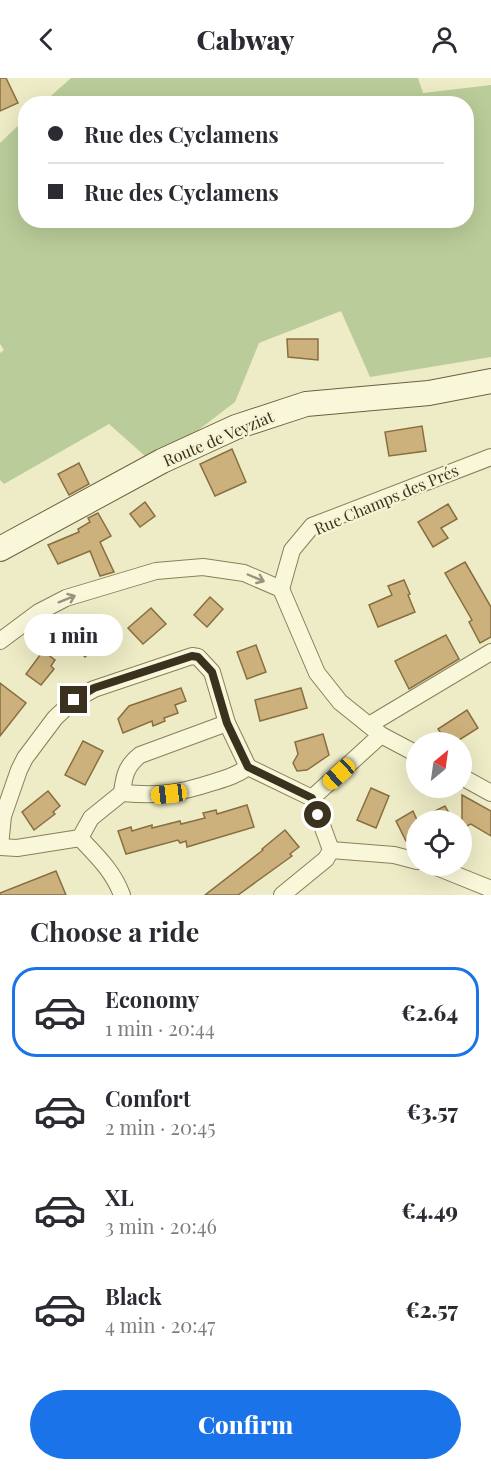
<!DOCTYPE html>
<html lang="en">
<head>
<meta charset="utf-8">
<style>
  body { margin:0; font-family:"Playfair Display",serif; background:#f2f2f3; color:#2b2b33; height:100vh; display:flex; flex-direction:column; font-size:22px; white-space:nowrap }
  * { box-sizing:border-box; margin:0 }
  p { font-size:20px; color:#7c7c81 }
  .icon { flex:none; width:33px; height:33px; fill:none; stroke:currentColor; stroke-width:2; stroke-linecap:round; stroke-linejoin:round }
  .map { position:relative; height:817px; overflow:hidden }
  .drawer { display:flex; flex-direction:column; background:#fff; flex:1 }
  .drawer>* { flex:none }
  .top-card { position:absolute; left:18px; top:18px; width:456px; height:132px; border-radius:24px; box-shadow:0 6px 24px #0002; display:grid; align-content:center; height:132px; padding:0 30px; background:#fff }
  .needle { width:39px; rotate:29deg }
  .buttons { position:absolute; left:406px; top:654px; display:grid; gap:12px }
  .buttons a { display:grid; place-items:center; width:66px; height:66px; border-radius:50%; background:#fff; box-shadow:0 6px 24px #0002; font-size:30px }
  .end { position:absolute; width:27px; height:27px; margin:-14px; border:8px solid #3a321f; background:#fff; box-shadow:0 0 0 3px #fff }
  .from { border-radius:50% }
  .bubble { position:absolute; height:42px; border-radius:21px; background:#fff; box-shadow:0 6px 24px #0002; font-size:20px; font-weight:800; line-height:42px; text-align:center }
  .car { position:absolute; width:18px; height:36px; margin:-18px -9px; border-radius:8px; box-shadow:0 0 4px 2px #0007; background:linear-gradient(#f5c518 24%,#345 0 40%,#f5c518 0 76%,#345 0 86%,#f5c518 0) }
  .top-card b { display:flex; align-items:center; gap:21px; height:57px; font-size:22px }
  .top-card b+b { border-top:2px solid #e1e1e2 }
  .top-card i { width:15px; height:15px; background:#2b2b33 }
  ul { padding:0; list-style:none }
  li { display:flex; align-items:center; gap:18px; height:90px; margin:0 12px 9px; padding:0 18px; border:3px solid transparent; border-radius:24px }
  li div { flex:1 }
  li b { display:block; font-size:22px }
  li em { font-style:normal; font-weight:800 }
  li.current { border-color:#1a73e8 }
  li>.icon { width:54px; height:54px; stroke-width:1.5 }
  h2 { padding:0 30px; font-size:27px; line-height:72px }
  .action { display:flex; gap:12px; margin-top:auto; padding:12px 30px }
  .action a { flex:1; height:69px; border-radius:36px; background:#1a73e8; color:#fff; font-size:24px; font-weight:800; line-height:69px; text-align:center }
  header { display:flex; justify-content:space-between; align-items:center; height:78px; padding:0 30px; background:#fff; font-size:27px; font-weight:800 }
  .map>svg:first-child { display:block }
  .green { fill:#bacc99 }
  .building { fill:#ccb17c; stroke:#886f41; stroke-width:1.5 }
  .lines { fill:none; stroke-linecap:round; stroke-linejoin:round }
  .street-casing { stroke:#897f5b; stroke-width:18 }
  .secondary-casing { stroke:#6b603f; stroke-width:26 }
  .street { stroke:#f9f7d9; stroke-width:16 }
  .secondary { stroke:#f9f7d9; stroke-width:24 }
  .oneway { stroke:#9a947c }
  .route { stroke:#3a321f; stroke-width:8 }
  .labels { text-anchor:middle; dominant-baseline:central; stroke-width:4.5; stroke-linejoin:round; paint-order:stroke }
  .street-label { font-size:16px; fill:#3a321f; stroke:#f5f4d5 }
</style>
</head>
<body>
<header><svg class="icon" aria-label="back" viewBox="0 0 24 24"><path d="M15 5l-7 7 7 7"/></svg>Cabway<svg class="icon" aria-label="person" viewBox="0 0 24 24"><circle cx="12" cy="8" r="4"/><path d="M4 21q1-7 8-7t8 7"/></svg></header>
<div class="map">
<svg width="491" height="817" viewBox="0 0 491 817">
  <rect width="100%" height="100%" fill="#eeecc6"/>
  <polygon class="green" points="71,0 418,0 423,15 491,7 491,279 370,299 341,233 259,265 235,324 154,386 109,346 4,406 0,402 0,275 4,272 0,266 0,65 25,41 26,142 466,142 466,26 43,25"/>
  <g class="building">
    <polygon points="0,0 6,0 18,25 0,33"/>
    <polygon points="287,261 318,261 318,282 288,279"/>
    <polygon points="422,348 426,373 389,378 385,354"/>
    <polygon points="232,371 246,404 215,418 200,386"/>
    <polygon points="79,385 89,406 69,417 58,396"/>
    <polygon points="145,424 155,438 140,449 130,436"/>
    <polygon points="448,426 457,441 441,450 448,460 433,469 418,444"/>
    <polygon points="98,435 111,458 100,464 114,494 100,498 90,473 58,486 48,467 79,454 78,451 90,444 88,440"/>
    <polygon points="465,484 491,529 491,559 480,565 469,544 472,542 445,495"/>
    <polygon points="404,502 410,516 408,517 415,534 378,549 369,527 392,517 388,508"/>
    <polygon points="210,519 223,531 207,549 194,537"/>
    <polygon points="151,530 166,546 143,566 128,550"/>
    <polygon points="98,543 112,557 95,573 94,571 85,579 74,566"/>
    <polygon points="446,557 459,581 409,611 395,583"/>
    <polygon points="256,567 266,594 247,601 237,574"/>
    <polygon points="43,573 55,582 51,588 54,591 41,607 26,596"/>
    <polygon points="0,605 26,625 0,658"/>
    <polygon points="181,610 186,623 175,627 178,635 164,640 165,643 153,648 152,643 123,655 118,641 129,628"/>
    <polygon points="301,610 307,630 260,643 255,622"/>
    <polygon points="467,632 478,650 456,664 447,664 438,651"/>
    <polygon points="323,656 329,677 307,692 297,693 293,685 298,676 295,664"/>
    <polygon points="83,663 103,673 85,707 65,697"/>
    <polygon points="371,710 389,718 376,750 357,742"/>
    <polygon points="48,713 60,728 53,734 55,736 34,752 22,734"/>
    <polygon points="462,717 491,733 491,758 471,746 462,750"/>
    <polygon points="247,727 254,749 187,769 186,763 180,765 178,762 126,776 118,753 131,749 132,753 152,747 152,750 180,743 181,746 205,740 203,735 216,732 217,736"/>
    <polygon points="445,728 453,742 417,742 417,758 406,763 396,743 413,733 417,742"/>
    <polygon points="285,752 299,769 290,776 292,778 238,817 205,817 263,772 262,771"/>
    <polygon points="56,793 66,817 0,817 0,815"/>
  </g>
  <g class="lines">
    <defs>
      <g id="street">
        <polyline points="281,511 292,472 312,448 491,379"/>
        <polyline points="281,511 317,595 340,624 381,657 417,676"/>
        <polyline points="0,563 39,534 66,520 156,493 203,489 244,495 281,511"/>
        <polyline points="369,647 491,574"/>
        <polyline points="462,699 491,715"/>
        <path d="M122 715C124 698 126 688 140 677L227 645"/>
        <polyline points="312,720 381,657"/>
        <path d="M80 760C97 778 113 793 122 817"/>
        <polyline points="0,768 3,738 19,692 25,680 55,640 74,622 94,611 192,578 198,579 212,594 227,645 248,689"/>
        <path d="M0 769 17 770 80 760 91 740 122 715C160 718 177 716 214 704 227 700 237 697 248 689L312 720 331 772 326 781 282 817"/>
        <polyline points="331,772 394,777 417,783"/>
        <polyline points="434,788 491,811"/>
      </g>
      <polyline id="secondary" points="0,471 162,383 236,349 306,326 429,315 491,303"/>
    </defs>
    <use href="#street" class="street-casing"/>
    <use href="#secondary" class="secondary-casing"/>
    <use href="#street" class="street"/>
    <use href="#secondary" class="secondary"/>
  </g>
  <defs><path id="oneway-shaft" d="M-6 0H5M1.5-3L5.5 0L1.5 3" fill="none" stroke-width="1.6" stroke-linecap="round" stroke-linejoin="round" transform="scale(1.5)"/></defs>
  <g class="oneway">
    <use href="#oneway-shaft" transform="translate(256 500) rotate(23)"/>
    <use href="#oneway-shaft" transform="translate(67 521) rotate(-22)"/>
  </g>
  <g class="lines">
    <polyline class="route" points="74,622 94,610 192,578 198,579 212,594 227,645 248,689 312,720 318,737"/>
  </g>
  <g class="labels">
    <g class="street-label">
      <text transform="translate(218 360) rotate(-23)">Route de Veyziat</text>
      <text transform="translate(386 421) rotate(-23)">Rue Champs des Prés</text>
    </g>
  </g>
</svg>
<div class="buttons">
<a><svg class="needle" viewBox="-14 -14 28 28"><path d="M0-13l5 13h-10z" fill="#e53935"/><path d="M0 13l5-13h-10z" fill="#7c7c81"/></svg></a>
<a><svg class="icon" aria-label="locate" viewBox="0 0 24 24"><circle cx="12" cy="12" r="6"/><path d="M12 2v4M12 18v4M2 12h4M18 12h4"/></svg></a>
</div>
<i class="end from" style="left:318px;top:737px"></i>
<i class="end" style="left:74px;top:622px"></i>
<div class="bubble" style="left:24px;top:536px;width:99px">1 min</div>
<i class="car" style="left:339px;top:696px;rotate:228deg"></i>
<i class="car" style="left:169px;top:716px;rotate:263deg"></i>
<div class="top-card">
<b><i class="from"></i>Rue des Cyclamens</b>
<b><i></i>Rue des Cyclamens</b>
</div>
</div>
<section class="drawer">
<h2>Choose a ride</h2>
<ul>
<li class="current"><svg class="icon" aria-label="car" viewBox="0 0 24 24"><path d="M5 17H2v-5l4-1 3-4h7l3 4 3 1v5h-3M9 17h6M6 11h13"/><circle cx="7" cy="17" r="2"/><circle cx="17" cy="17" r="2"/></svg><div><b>Economy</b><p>1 min · 20:44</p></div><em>€2.64</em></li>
<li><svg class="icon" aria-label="car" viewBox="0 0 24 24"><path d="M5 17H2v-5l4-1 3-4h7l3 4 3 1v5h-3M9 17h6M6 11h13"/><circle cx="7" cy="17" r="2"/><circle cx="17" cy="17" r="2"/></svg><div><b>Comfort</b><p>2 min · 20:45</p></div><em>€3.57</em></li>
<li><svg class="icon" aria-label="car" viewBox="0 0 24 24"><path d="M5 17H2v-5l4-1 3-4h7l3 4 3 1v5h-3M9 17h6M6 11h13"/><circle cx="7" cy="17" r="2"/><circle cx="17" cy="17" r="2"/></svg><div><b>XL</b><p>3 min · 20:46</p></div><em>€4.49</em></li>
<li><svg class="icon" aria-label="car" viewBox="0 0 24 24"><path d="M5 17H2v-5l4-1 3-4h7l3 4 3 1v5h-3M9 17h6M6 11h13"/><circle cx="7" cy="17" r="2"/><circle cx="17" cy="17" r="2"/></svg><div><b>Black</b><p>4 min · 20:47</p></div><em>€2.57</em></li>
</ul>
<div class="action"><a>Confirm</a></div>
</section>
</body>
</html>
